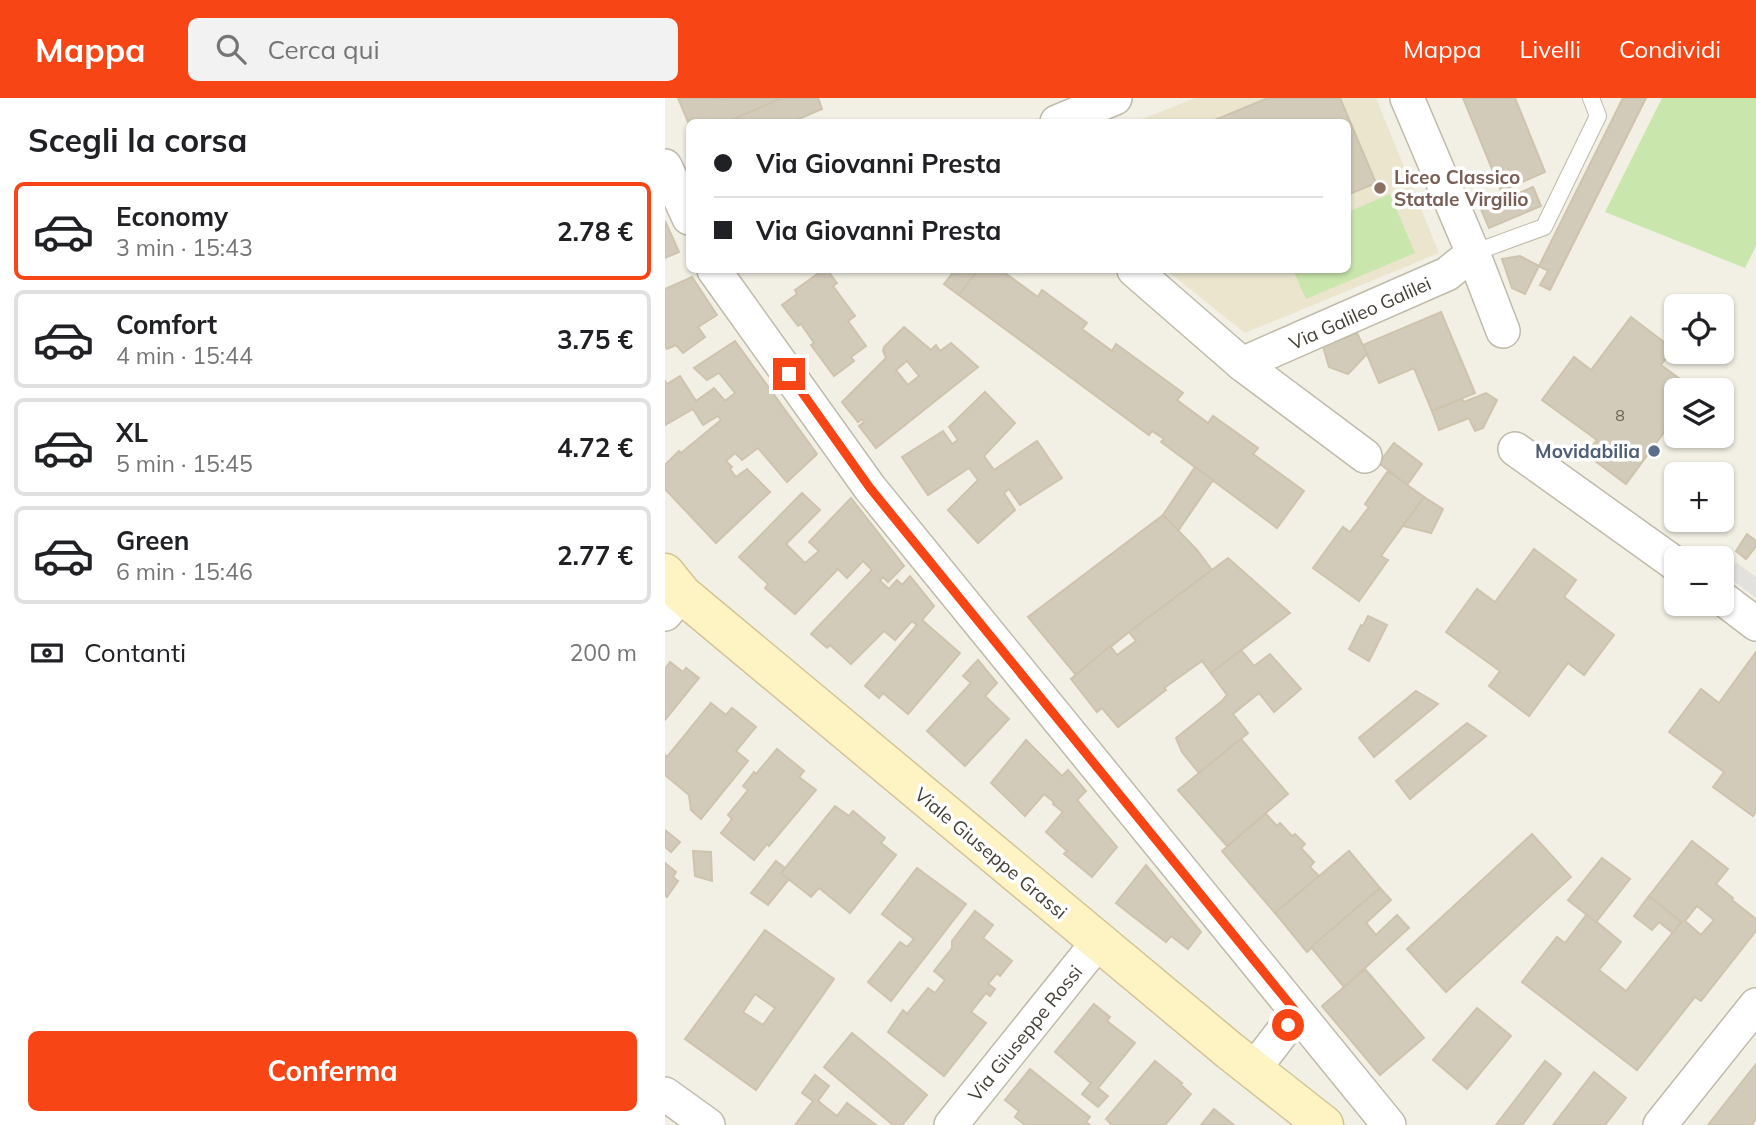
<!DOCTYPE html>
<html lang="it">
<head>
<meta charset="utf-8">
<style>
  body { margin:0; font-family:Mulish,sans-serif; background:#f2f2f2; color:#202124; height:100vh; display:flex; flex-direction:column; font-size:26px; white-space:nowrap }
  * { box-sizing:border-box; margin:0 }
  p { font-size:23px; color:#757577 }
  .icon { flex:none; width:38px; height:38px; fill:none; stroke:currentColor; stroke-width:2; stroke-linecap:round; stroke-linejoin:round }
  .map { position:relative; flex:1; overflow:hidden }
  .sheet { display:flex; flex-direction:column; background:#fff; width:665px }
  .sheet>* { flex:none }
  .top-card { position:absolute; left:21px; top:21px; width:665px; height:154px; border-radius:10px; box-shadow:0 2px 5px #0004; display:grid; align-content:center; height:154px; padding:0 28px; background:#fff }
  .buttons { position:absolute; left:999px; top:196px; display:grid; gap:14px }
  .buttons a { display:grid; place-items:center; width:70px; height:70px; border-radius:10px; background:#fff; box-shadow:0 2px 5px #0004; font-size:35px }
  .end { position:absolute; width:32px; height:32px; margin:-16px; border:9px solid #f74516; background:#fff; box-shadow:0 0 0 4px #fff }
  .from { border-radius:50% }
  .top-card b { display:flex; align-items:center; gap:24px; height:66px; font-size:26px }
  .top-card b+b { border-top:2px solid #e0e0e0 }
  .top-card i { width:18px; height:18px; background:#202124 }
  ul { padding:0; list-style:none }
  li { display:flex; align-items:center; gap:21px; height:98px; margin:0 14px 10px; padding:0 14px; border:4px solid #e0e0e0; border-radius:10px }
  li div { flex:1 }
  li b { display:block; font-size:26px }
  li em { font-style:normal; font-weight:700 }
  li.selected { border-color:#f74516 }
  li>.icon { width:63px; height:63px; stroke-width:1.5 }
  h2 { padding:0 28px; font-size:32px; line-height:84px }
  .pay { display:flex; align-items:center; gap:18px; height:77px; padding:0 28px; font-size:26px }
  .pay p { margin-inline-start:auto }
  .button { display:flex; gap:14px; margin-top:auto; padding:14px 28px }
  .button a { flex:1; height:80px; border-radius:10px; background:#f74516; color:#fff; font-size:28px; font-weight:700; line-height:80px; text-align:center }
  header { display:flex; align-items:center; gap:42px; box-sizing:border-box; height:98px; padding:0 35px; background:#f74516; color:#fff }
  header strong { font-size:33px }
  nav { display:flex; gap:38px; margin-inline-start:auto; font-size:24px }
  .search { width:490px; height:63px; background:#f2f2f2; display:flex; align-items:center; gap:18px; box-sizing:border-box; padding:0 24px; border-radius:10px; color:#757577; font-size:26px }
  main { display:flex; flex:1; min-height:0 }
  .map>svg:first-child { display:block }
  .education { fill:#ebe5ce }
  .green { fill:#c9e6ad }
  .parking { fill:#e3e1dd }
  .building { fill:#d3cbba; stroke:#cec3ad; stroke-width:2; fill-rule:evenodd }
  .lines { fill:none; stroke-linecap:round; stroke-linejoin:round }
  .lane-casing { stroke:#c0baaa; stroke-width:18 }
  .street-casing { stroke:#c0baaa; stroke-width:36 }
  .secondary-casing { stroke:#d2c595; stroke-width:41 }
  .lane { stroke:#fff; stroke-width:16 }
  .street { stroke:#fff; stroke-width:33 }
  .secondary { stroke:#fef3c3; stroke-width:38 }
  .route { stroke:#f74516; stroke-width:9 }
  .education-dot { fill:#8d6e63; stroke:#fff; stroke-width:2.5 }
  .service-dot { fill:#5c6f8a; stroke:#fff; stroke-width:2.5 }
  .labels { text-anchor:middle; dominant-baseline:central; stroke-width:7; stroke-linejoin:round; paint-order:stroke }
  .number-label { font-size:16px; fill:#686256 }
  .education-label { font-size:19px; font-weight:bold; fill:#785e54; stroke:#fff; text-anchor:start }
  .street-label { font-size:19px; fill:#443f34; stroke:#fff }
  .service-label { font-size:19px; font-weight:bold; fill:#4e5e75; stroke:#fff; text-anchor:end }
</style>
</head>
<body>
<header>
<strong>Mappa</strong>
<div class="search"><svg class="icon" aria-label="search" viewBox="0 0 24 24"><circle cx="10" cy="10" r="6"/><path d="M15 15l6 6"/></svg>Cerca qui</div>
<nav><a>Mappa</a><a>Livelli</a><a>Condividi</a></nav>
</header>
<main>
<section class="sheet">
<h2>Scegli la corsa</h2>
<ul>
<li class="selected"><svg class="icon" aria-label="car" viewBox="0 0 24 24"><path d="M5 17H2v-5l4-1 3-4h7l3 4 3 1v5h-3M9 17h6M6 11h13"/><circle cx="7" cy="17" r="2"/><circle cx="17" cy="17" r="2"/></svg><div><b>Economy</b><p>3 min · 15:43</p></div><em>2.78 €</em></li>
<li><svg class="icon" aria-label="car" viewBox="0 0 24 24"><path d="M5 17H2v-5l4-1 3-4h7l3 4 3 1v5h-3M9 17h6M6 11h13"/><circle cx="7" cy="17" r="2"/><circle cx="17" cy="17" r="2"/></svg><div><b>Comfort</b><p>4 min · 15:44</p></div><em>3.75 €</em></li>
<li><svg class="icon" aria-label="car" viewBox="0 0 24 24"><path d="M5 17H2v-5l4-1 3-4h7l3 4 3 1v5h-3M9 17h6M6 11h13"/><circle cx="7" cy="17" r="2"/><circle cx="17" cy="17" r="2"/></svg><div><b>XL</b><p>5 min · 15:45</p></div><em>4.72 €</em></li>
<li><svg class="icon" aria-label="car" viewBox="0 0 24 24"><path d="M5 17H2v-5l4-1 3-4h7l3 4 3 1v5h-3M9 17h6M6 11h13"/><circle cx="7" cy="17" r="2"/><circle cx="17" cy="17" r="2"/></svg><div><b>Green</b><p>6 min · 15:46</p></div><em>2.77 €</em></li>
</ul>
<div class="pay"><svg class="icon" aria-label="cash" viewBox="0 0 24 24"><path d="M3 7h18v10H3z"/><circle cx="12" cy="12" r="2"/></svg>Contanti<p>200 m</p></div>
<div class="button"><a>Conferma</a></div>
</section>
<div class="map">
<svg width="1091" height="1027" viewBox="0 0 1091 1027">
  <rect width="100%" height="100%" fill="#f2efe4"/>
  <polygon class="education" points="530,0 711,0 774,155 580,235 501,172 682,172 682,24 470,24"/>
  <g class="green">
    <polygon points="997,0 1091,0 1091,148 1080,170 940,114"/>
    <polygon points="725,96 750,155 641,201 628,172 682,172 683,114"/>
  </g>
  <polygon class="parking" points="1071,464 1091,479 1091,500 1062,478"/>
  <g class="building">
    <polygon points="13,0 55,0 55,1 59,0 117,0 62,24 24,24 24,26"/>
    <polygon points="117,0 153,0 157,11 127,24 62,24"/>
    <polygon points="603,0 675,0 711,85 682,97 682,24 545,24"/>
    <polygon points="798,0 850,0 880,74 836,93"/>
    <polygon points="958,0 981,0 885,192 875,187 883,173 874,168"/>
    <polygon points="868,89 876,108 824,130 816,111"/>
    <polygon points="0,123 14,154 0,160"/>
    <polygon points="855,158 874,168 860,196 847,190 837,161"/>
    <polygon points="158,172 162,172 172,185 168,188 190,218 183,223 201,248 186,259 189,263 169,278 146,247 149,245 136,226 133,228 117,207 132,196 130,192"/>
    <polygon points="290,172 313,172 294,197 279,186"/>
    <polygon points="313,172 336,172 373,199 377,192 422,225 417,231 447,253 451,246 518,295 512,302 543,325 548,318 593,350 588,356 639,393 612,430 496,344 499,341 487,333 484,337 294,197"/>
    <polygon points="27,179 52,217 33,229 40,239 18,255 11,247 2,251 0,248 0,191"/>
    <polygon points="776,214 810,295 767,313 749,270 714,285 698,247"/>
    <polygon points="966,219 1008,251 996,267 1030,292 1012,292 1012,338 1021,338 1016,345 1000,333 961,386 921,356 932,342 877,302 909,259 926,272"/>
    <path d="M239 229 266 252 271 247 275 253 286 245 313 269 211 350 194 328 199 324 197 321 193 324 177 304 221 260 218 253 219 249ZM242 263 254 278 243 287 231 272Z"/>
    <polygon points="692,235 702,256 683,276 664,269 658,248"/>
    <polygon points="70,243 152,356 122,384 93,350 77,362 70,355 61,363 67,369 65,371 71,379 82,371 105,394 51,445 0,391 0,367 14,353 16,355 56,322 53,318 38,327 28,311 0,327 0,283 2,286 15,278 31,303 49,290 60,303 70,295 54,275 42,282 29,270"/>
    <polygon points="320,294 350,325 319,358 329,372 372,343 397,380 355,407 344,391 339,395 350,412 313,445 283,412 313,382 304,370 263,397 237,359 278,333 287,346 293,342 284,329"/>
    <polygon points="821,295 832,302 818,330 810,333 804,320 774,332 767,313 797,301 799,304"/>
    <polygon points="729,345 757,366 742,387 714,365"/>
    <polygon points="530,369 548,382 513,433 498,417"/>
    <polygon points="723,373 759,399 716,458 723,462 694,503 648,470 678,429 685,434 704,409 700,406"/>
    <polygon points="137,395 155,412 121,446 140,465 154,453 144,444 186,400 239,468 223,484 218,479 215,483 224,491 232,482 237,487 245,478 269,508 257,522 295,555 243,616 218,595 214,600 200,588 252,527 247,523 230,542 219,533 186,566 165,547 162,550 146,536 207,472 198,463 182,480 173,471 130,516 100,490 103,486 74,459"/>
    <polygon points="759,399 778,411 766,435 738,428"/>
    <polygon points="498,417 532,452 547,472 464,534 411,577 363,519"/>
    <polygon points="1082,436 1091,443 1091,448 1081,461 1071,453"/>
    <polygon points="869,451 911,482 899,499 949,537 919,577 903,565 864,618 824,588 835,573 781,534 812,491 830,504"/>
    <polygon points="563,460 625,515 546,575 537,563 499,590 501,592 453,629 437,610 432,614 406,581 445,548 452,557 471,543 464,534"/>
    <polygon points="703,518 722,527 704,563 684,551 696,527 698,528"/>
    <polygon points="576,552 589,568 605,556 636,591 609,614 594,595 568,616 583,635 534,675 517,654 511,640 557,603 562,597 546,575"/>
    <polygon points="1091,554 1091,713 1088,718 1048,689 1059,674 1004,634 1036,591 1054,605"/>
    <polygon points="313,562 332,585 320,598 344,621 300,668 262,633 306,585 298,578"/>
    <polygon points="5,564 18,574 21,570 34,580 0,622 0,571"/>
    <polygon points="751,593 773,606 709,659 694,640"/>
    <polygon points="46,605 61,617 67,610 91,629 71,653 83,663 36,721 26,712 24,697 0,677 0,657 2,659"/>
    <polygon points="802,625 821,638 745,701 731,683"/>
    <polygon points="576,641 623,696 562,748 513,692"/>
    <polygon points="361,642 397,678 403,672 421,693 412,702 452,749 427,779 399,756 402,753 381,734 398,714 388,706 389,704 379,696 360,718 326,685"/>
    <polygon points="112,651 139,673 134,679 151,692 104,748 102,746 89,762 56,735 67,721 63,717 83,692 78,688 89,674 91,676"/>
    <polygon points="170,708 184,718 188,713 220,740 216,745 231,757 185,815 154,790 146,799 116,775"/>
    <polygon points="601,716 612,728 615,725 627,738 630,736 640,746 636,750 649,764 645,769 654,778 610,815 557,753"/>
    <polygon points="0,732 15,744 6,754 0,749"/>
    <polygon points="867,736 906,779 781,894 742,851"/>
    <path d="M1027 743 1063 771 1051 786 1068 800 1067 802 1091 821V833L1036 903 1030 899 972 972 857 884 892 839 900 845 922 816 956 844 934 872 961 893 1016 824 984 798ZM1032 808 1049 822 1036 837 1020 823Z"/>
    <polygon points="28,753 46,754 47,783 30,778"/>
    <polygon points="684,753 715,790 642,854 610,815"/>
    <polygon points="937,760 965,781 931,824 903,802"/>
    <polygon points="111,763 120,770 116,775 124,781 103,807 86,795"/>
    <polygon points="0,765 11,774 8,779 13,783 2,799 0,797"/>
    <polygon points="481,767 536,834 523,851 506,838 501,844 451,805"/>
    <polygon points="252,770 301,806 226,903 203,884 235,844 242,849 249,841 217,816"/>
    <polygon points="715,790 726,802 701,825 711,837 732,817 744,830 679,889 646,849"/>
    <polygon points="984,798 1016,824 1008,835 994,824 987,832 969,818"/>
    <polygon points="310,813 328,827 318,840 347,863 335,878 332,875 323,886 330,891 325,898 321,895 306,914 321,925 279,978 223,934 238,912 242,916 263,890 270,895 280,882 269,873 287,850 287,843"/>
    <path d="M100 832 169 881 91 992 20 941ZM90 896 110 910 98 927 78 914Z"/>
    <polygon points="700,871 759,940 715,977 657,908"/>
    <polygon points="429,906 445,919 442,923 470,945 433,990 443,998 433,1009 417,996 426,985 390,954"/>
    <polygon points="812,910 846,938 802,991 768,962"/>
    <polygon points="187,935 262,997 237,1027 228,1027 159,969"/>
    <polygon points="490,963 517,985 515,986 526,996 500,1027 447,1027 441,1021"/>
    <polygon points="880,963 896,976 857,1027 831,1027"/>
    <polygon points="1091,966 1091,1021 1087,1026 1088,1027 1043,1027"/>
    <polygon points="365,971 425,1019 421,1024 425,1027 360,1027 350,1019 354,1013 340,1002"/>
    <polygon points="929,974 961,1000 940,1027 888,1027"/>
    <polygon points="150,977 164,988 153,1003 172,1018 182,1005 211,1027 130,1027 148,1003 137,995"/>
    <polygon points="549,1011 569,1027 536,1027"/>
  </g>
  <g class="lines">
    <defs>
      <polyline id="lane" points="808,155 879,129 933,18 926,0"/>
      <g id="street">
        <polyline points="392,24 450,0"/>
        <polyline points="0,68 24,120"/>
        <polyline points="808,155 838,233"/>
        <polyline points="49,172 205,390 724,1027"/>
        <polyline points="469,172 577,266 782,176 808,155 742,0"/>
        <polyline points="577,266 700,358"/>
        <polyline points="850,351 1012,467"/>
        <polyline points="1057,500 1091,526"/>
        <polyline points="0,516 17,496"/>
        <polyline points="588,972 632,915"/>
        <polyline points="0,996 43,1027"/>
        <polyline points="286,1027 433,844"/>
        <polyline points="995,1027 1091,907"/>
      </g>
      <polyline id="secondary" points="0,475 17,496 36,512 565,953 659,1027"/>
    </defs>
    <use href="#lane" class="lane-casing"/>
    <use href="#street" class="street-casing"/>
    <use href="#secondary" class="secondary-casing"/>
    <use href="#lane" class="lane"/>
    <use href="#street" class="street"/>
    <use href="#secondary" class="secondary"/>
  </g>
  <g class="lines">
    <polyline class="route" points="124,276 205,390 619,899 632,915 623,927"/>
  </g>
  <circle class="education-dot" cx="715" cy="90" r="7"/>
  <circle class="service-dot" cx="989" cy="353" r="7"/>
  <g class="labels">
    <g class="number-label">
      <text x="955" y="317">8</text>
    </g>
    <g class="education-label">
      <text x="729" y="79">Liceo Classico<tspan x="729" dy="22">Statale Virgilio</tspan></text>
    </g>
    <g class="street-label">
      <text transform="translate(695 215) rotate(-24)">Via Galileo Galilei</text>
      <text transform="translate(326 755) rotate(40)">Viale Giuseppe Grassi</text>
      <text transform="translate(360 935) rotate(-51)">Via Giuseppe Rossi</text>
    </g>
    <g class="service-label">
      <text x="975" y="353">Movidabilia</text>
    </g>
  </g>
</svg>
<div class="buttons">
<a><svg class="icon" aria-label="locate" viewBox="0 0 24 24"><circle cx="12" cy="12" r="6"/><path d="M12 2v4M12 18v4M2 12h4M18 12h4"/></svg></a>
<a><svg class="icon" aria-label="layers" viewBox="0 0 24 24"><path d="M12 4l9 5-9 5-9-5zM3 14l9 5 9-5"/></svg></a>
<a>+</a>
<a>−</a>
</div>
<i class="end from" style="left:623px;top:927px"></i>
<i class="end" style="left:124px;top:276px"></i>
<div class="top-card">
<b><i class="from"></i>Via Giovanni Presta</b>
<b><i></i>Via Giovanni Presta</b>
</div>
</div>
</main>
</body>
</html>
